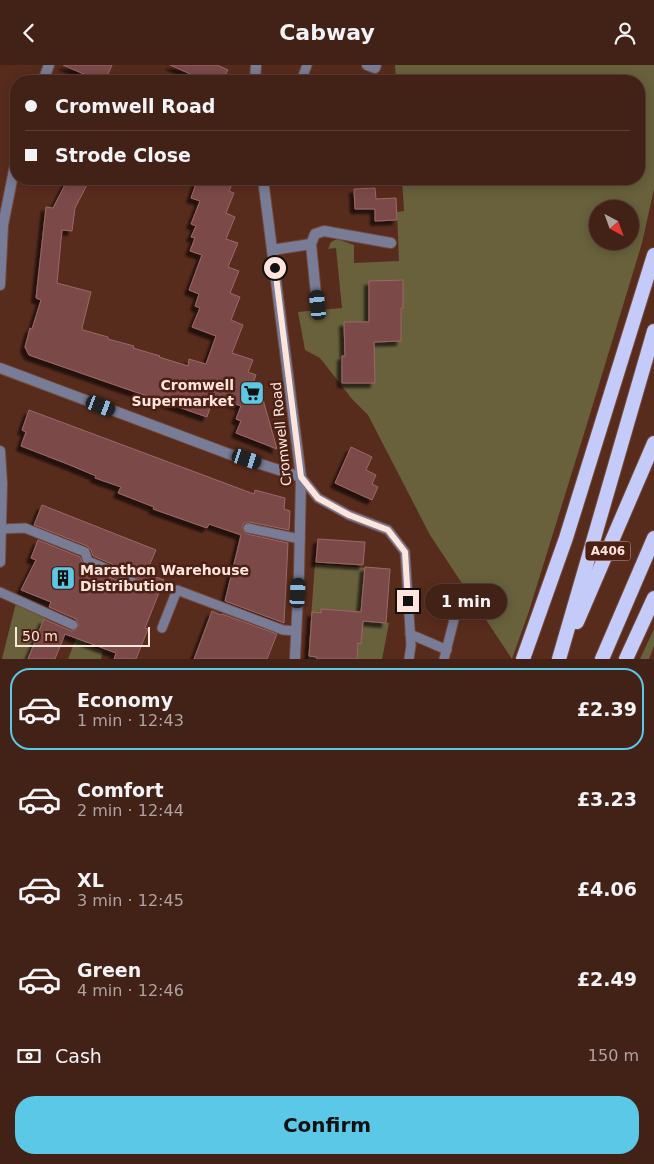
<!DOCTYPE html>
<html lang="en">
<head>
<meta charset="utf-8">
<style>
  body { margin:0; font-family:"DejaVu Sans",sans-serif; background:#4c2e23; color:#f1f3f6; height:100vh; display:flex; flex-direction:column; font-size:19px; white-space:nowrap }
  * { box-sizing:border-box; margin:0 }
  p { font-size:16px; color:#aea3a1 }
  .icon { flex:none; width:28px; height:28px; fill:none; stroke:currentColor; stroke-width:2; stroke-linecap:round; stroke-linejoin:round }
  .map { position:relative; height:594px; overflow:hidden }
  .drawer { display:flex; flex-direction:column; background:#422116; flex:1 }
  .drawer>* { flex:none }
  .hud { position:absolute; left:10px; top:10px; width:635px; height:110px; border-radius:20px; box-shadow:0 2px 12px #0003,0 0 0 1px #5a3e35; display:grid; align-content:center; height:110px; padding:0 15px; background:#422116 }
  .needle { width:32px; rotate:139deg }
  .buttons { position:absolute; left:589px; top:135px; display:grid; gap:10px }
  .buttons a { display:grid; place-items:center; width:50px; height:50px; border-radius:50%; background:#422116; box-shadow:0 2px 12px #0003,0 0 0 1px #5a3e35; font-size:25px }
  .scale { position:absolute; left:15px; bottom:12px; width:135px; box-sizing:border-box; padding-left:5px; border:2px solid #fde5de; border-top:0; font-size:14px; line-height:18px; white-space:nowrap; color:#fde5de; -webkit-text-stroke:4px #4c2113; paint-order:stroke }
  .end { position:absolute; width:22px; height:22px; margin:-11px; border:6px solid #fde5de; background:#111; box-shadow:0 0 0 2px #111 }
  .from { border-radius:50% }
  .bubble { position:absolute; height:35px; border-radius:18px; background:#422116; box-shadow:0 2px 12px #0003,0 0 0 1px #5a3e35; font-size:16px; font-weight:700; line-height:35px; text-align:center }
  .car { position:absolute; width:15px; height:30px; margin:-15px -8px; border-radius:6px; box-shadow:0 0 4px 1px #0007; background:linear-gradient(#222 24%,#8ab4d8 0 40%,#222 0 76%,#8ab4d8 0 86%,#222 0) }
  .hud b { display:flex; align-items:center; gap:18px; height:48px; font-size:19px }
  .hud b+b { border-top:1px solid #5a3e35 }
  .hud i { width:12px; height:12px; background:#f1f3f6 }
  ul { padding:9px 0 0; list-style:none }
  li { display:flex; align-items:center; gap:15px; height:82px; margin:0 10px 8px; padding:0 5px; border:2px solid transparent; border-radius:20px }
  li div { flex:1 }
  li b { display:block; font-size:19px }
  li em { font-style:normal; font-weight:700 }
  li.selected { border-color:#5ac8e6 }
  li>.icon { width:45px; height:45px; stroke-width:1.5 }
  .pay { display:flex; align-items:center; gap:12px; height:55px; padding:0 15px; font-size:19px }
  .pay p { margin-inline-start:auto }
  .cta { display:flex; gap:10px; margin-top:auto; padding:10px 15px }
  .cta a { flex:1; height:58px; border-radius:20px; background:#5ac8e6; color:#111; font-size:20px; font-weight:700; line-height:58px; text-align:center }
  header { display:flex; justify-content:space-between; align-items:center; height:65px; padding:0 15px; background:#422116; font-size:22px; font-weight:700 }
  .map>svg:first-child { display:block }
  .green { fill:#68613c; fill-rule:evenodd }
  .building { fill:#7c494a; stroke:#9c6767; filter:url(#shadow) }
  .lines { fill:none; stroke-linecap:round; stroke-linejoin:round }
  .service-casing { stroke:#724a3c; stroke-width:11 }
  .minor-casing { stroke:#724a3c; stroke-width:12 }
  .trunk-casing { stroke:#724a3c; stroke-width:16 }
  .service { stroke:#787c96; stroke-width:9 }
  .minor { stroke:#787c96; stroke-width:10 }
  .trunk { stroke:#c4cbf8; stroke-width:14 }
  .route { stroke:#fde5de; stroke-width:6 }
  .labels { text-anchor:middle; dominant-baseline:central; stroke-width:5; stroke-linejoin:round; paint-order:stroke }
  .shield { fill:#4c2113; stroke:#c8aaa1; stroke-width:1 }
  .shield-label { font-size:12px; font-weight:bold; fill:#fde5de }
  .poi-label { font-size:14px; font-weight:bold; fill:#fde5de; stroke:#4c2113; text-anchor:end }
  .street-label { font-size:14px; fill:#fde5de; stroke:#4c2113 }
</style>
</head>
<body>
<header><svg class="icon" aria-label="back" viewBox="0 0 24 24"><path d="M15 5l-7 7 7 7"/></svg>Cabway<svg class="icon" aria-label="person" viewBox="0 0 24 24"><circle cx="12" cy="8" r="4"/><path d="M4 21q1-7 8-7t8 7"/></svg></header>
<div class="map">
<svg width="654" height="594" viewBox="0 0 654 594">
  <defs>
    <filter id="shadow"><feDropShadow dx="-4.5" dy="4.5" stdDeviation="1" flood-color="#0009"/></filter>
  </defs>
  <rect width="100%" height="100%" fill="#582c1d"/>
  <g class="green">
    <path d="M395 0H654V124L642 178 587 359 529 546 512 594 430 470 368 350 352 334 320 293 305 285 298 247 342 243 336 183 328 184 331 177 337 174 354 180V198L399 196 397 147 404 146 402 114H639V16H396ZM598 144H630V176H598Z"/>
    <polygon points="315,499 368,503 364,511 361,545 373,557 389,558 382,594 308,594"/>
    <polygon points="16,538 46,550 28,594 2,594"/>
    <polygon points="654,564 654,581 649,594 640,594"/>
    <polygon points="77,571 88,576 87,580 103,586 101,594 68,594"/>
  </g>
  <g class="building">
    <polygon points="63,0 112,0 105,16 100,16"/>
    <polygon points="170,0 217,0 228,5 222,16 206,16"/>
    <polygon points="68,114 90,114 75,143 72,166 62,165 57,218 91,227 82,263 83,265 108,272 108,274 134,281 133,283 160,291 159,292 188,301 189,294 206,299 216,271 192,262 200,243 195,241 199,229 189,225 202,190 190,186 195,173 191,172 196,161 191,159 200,136 191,133 197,116 206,120 209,114 234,114 229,126 234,128 226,148 235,152 226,174 238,178 228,202 239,206 230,228 240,232 231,255 243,260 232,288 253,295 248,307 256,310 252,321 260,324 277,384 236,368 241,356 236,354 241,341 214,331 207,352 29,290 25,282 30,263 32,264 41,235 36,233 46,142 53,143"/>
    <polygon points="375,123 376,134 396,133 397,155 375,156 375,144 355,144 354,124"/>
    <polygon points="403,215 403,243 401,243 401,276 374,277 375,318 342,318 342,291 345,291 344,257 369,257 369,216"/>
    <polygon points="29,345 254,429 255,425 285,433 284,444 290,446 289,465 249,457 244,458 242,462 244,467 247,469 288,478 284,558 225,536 241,470 209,459 207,463 153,444 154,442 118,428 121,422 95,413 96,411 70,400 21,381 26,367 22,365"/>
    <polygon points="351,382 372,392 366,405 376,410 372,419 378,422 372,435 335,418"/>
    <polygon points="42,440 156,485 146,508 164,515 145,563 148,564 136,594 114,594 116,588 65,569 55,594 28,594 44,554 71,566 76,565 79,560 76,554 49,542 51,537 21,525 36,495 31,493 38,475 80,492 85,502 129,520 134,519 137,514 133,508 93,491 91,485 87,481 34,460"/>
    <polygon points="318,474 365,477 363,500 316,497"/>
    <polygon points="365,502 390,504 386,558 363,556 361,579 358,578 357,594 317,594 317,592 309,591 312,547 321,548 321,544 361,547"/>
    <polygon points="212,546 221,550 222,549 277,569 267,594 194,594"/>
  </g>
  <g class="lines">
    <defs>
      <g id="service">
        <polyline points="304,16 303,11 307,0"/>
        <polyline points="301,412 318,433 349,450 388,465 405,487 411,580 409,594"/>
        <polyline points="248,463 300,474"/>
        <polyline points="1,464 25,463 85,487 88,496 131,514"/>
        <polyline points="0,527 73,560"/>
        <polyline points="162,563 177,525 283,565 296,566"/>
        <polyline points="410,569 447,585"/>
        <polyline points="444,594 458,539"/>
      </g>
      <g id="minor">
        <polyline points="367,0 375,3 376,0"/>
        <polyline points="43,16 49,0"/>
        <polyline points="255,16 256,0"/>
        <polyline points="263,114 301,412 299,509 295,593"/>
        <polyline points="311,179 317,240"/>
        <polyline points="272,185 311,179 315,169 324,166 391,178"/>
        <polyline points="0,220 3,160 16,95"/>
        <polyline points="0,303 229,389 301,412"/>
        <polyline points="0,386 2,419 0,497"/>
      </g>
      <g id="trunk">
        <polyline points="577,557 654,378"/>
        <polyline points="523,594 566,473 654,190"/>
        <polyline points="559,594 654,266"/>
        <polyline points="602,594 654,473"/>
        <polyline points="626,594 654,533"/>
      </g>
    </defs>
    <use href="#service" class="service-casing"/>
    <use href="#minor" class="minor-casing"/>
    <use href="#trunk" class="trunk-casing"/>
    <use href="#service" class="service"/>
    <use href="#minor" class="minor"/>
    <use href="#trunk" class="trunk"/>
  </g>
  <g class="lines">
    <polyline class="route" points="275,203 301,412 318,433 349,450 388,465 405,487 408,536"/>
  </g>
  <defs>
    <symbol id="supermarket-square" viewBox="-11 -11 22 22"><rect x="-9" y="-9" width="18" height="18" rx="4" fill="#5ac8e6" stroke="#4c2113"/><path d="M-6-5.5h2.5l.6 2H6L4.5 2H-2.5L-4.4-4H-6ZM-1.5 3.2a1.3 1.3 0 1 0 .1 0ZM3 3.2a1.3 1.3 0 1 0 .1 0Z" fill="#111"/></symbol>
    <symbol id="building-square" viewBox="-11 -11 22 22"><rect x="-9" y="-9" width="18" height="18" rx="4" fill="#5ac8e6" stroke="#4c2113"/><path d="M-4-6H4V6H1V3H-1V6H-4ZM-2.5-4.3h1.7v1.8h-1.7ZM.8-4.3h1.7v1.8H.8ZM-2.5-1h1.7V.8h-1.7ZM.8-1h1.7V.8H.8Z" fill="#111"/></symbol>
  </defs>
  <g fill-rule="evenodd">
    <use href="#supermarket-square" x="238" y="314" width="28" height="28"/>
    <use href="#building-square" x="49" y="499" width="28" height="28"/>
  </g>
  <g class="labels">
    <rect class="shield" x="585.5" y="476.5" width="45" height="19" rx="4"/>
    <g class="shield-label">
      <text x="608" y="486">A406</text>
    </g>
    <g class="poi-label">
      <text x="234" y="320">Cromwell<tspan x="234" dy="16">Supermarket</tspan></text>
      <text x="80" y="505" text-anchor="start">Marathon Warehouse<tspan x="80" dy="16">Distribution</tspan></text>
    </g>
    <g class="street-label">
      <text transform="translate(281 369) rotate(-96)">Cromwell Road</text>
    </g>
  </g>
</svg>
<div class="buttons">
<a><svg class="needle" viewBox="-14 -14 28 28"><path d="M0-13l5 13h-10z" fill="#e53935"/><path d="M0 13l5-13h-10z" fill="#aea3a1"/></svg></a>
</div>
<div class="scale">50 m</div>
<i class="end from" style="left:275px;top:203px"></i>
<i class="end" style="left:408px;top:536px"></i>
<div class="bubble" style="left:425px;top:519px;width:82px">1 min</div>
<i class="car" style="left:318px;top:240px;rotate:354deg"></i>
<i class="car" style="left:101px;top:341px;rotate:111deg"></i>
<i class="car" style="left:247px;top:394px;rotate:108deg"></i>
<i class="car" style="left:298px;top:528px;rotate:3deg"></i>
<div class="hud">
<b><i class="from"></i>Cromwell Road</b>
<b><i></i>Strode Close</b>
</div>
</div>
<section class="drawer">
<ul>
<li class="selected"><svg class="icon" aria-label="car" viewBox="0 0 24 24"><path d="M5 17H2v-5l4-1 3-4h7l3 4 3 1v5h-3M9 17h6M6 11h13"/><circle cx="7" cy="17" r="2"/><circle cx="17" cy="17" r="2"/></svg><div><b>Economy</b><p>1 min · 12:43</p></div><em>£2.39</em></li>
<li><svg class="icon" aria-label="car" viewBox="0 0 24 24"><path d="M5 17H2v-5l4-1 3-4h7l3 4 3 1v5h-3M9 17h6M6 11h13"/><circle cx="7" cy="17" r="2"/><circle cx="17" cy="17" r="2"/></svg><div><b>Comfort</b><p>2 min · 12:44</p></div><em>£3.23</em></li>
<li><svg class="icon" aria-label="car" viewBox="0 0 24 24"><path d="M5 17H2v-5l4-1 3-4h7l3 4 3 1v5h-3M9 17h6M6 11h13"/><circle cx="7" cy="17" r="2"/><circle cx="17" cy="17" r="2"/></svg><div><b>XL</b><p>3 min · 12:45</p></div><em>£4.06</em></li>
<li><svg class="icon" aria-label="car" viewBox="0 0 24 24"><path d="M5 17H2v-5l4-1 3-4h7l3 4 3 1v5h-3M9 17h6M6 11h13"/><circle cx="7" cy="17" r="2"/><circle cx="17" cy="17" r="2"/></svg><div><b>Green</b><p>4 min · 12:46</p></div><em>£2.49</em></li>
</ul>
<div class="pay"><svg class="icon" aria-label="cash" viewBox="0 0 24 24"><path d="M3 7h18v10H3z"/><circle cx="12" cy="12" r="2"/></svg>Cash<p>150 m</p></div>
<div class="cta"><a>Confirm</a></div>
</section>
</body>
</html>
